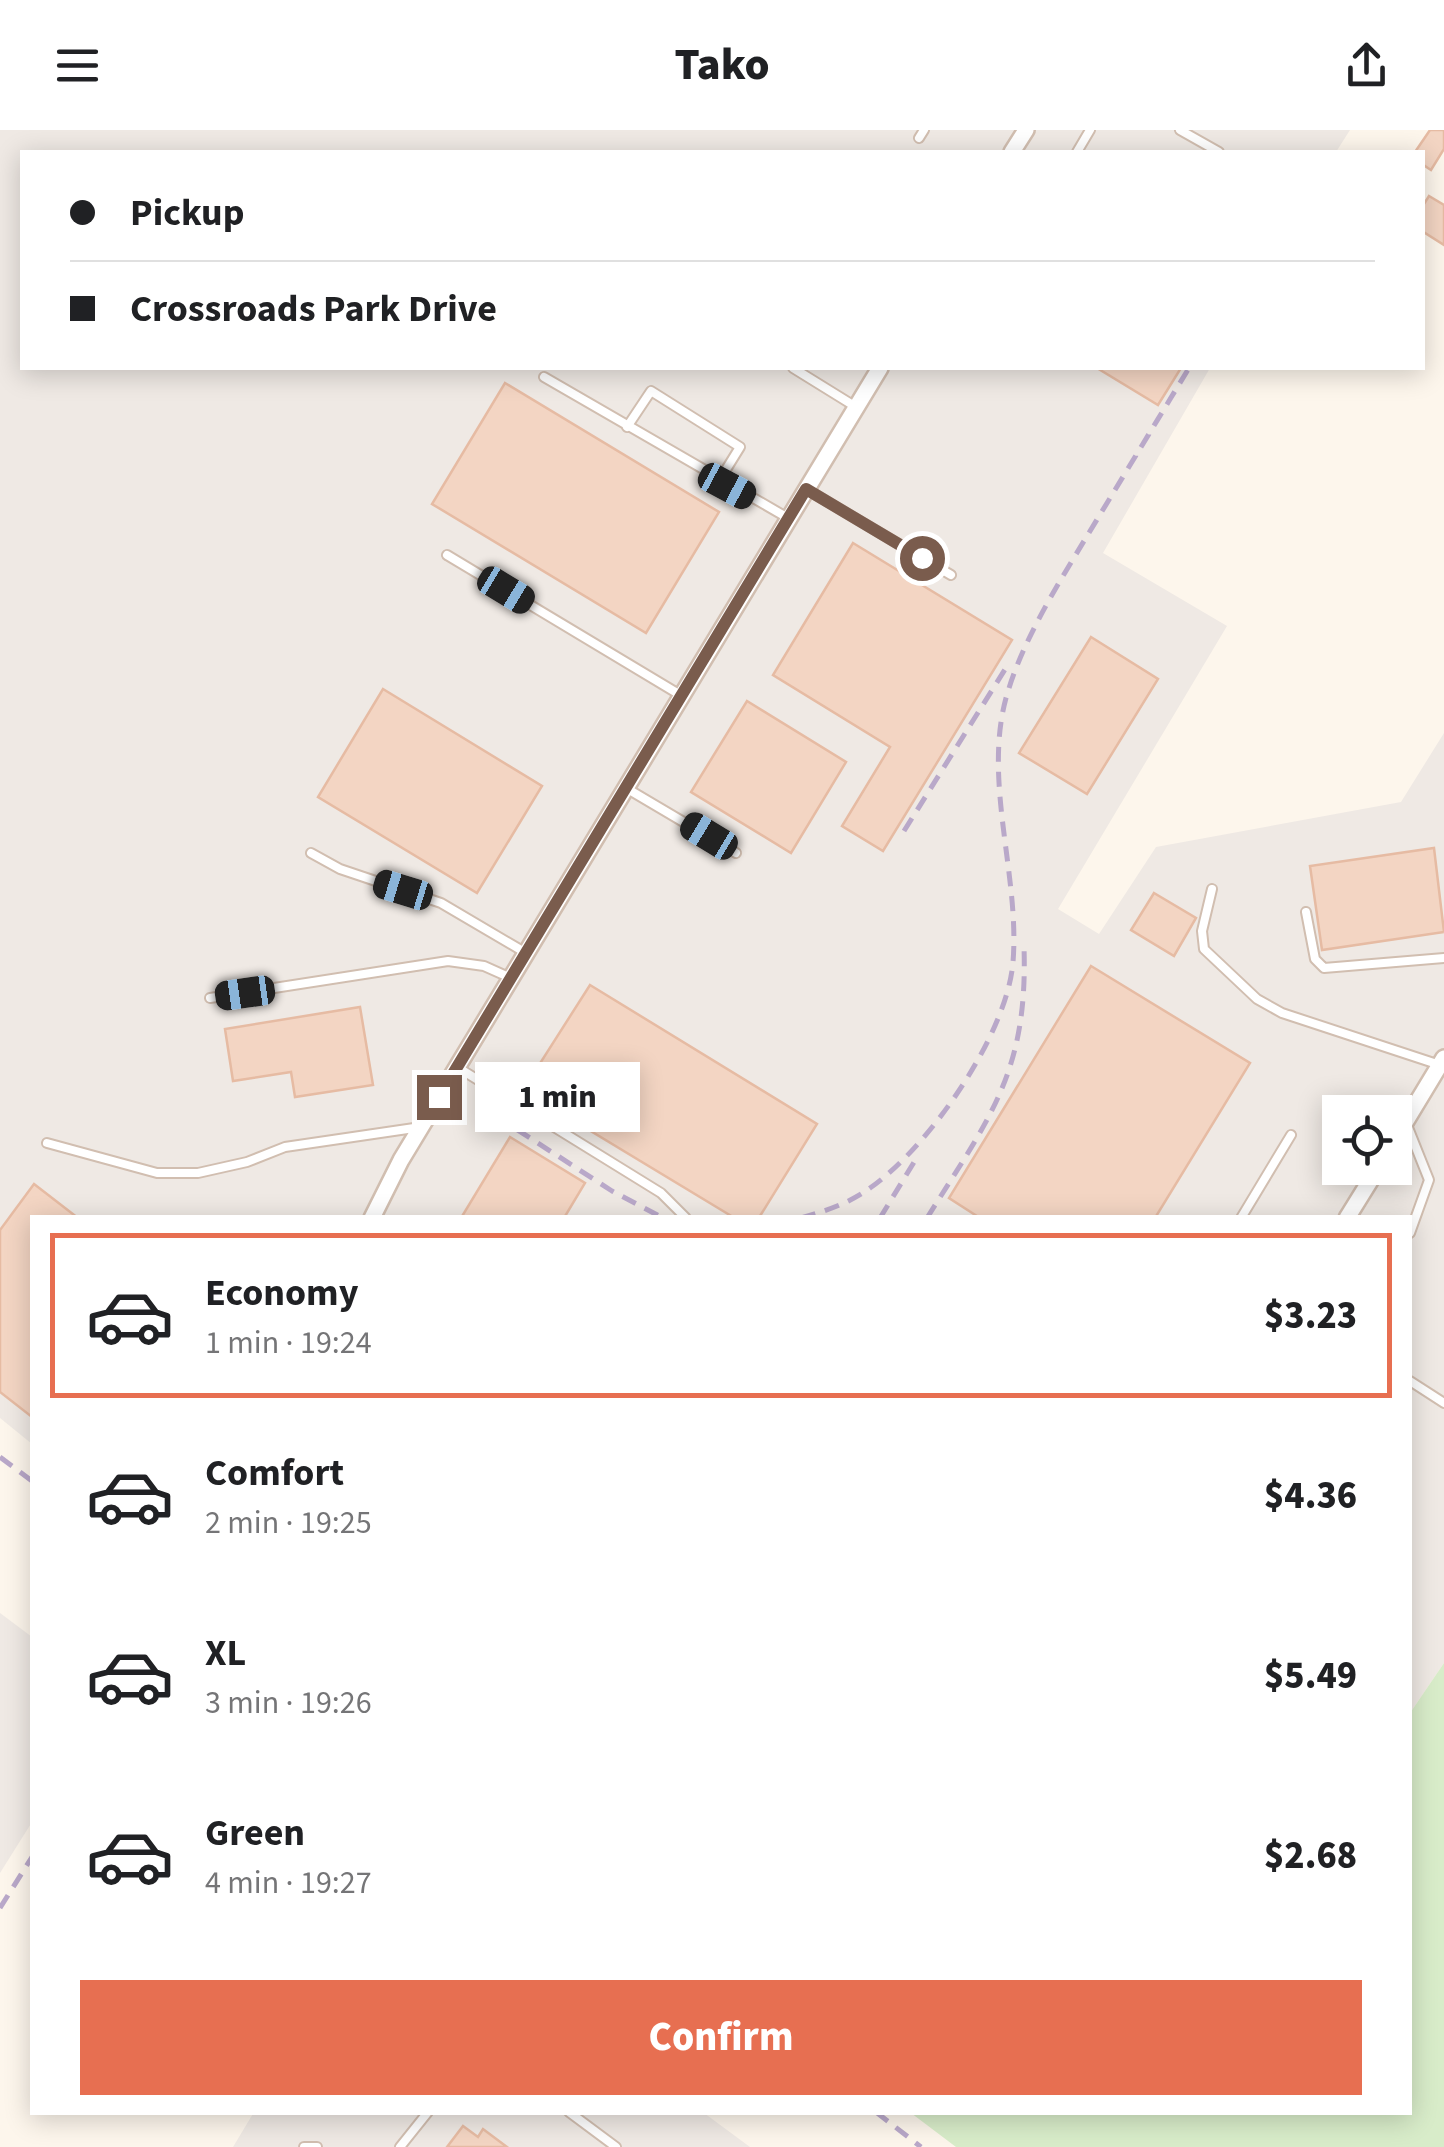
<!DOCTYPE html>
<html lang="en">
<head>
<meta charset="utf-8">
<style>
  body { margin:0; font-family:"Source Sans 3",sans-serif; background:#f6f6f6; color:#202124; height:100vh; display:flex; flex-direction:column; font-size:38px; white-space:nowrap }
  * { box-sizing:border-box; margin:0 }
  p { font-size:32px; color:#757577 }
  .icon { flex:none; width:55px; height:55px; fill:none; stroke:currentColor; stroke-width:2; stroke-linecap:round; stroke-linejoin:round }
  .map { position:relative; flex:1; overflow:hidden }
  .sheet { position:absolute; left:30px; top:1085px; width:1382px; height:900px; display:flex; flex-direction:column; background:#fff; border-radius:0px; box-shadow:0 5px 25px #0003 }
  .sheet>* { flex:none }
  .hud { position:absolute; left:20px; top:20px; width:1405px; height:220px; border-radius:0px; box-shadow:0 5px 25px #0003; display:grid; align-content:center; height:220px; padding:0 50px; background:#fff }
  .buttons { position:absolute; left:1322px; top:965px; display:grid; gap:20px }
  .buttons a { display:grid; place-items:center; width:90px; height:90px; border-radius:0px; background:#fff; box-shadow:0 5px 25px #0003; font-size:50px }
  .end { position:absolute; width:45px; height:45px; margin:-22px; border:12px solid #7a5c4d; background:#fff; box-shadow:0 0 0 5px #fff }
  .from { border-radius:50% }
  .bubble { position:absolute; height:70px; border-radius:0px; background:#fff; box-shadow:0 5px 25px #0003; font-size:32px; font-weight:800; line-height:70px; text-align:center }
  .car { position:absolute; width:30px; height:60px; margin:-30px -15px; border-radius:12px; box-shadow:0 0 8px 2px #0007; background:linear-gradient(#222 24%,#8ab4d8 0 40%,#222 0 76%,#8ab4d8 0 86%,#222 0) }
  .hud b { display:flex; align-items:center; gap:35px; height:95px; font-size:38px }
  .hud b+b { border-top:2px solid #e0e0e0 }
  .hud i { width:25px; height:25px; background:#202124 }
  ul { padding:18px 0 0; list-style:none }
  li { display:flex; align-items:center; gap:30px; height:165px; margin:0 20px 15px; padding:0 30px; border:5px solid transparent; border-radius:0px }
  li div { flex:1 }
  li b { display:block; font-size:38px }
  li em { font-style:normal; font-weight:800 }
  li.active { border-color:#e76f51 }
  li>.icon { width:90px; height:90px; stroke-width:1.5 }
  .primary-button { display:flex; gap:20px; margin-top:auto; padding:20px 50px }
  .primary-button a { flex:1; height:115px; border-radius:0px; background:#e76f51; color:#fff; font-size:40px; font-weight:800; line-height:115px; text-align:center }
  header { display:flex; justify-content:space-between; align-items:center; height:130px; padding:0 50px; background:#fff; font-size:45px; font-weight:800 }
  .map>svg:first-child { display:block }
  .industrial { fill:#efe9e4; fill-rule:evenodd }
  .green { fill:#d8ecc9 }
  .building { fill:#f3d5c3; stroke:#e6bba3; stroke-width:2.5 }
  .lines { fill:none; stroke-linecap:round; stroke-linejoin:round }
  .service-casing { stroke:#d1beb0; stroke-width:12 }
  .minor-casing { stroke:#d1beb0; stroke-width:20 }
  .service { stroke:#fff; stroke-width:8 }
  .minor { stroke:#fff; stroke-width:15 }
  .rail { stroke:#b9a8c9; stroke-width:5; stroke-dasharray:15 10; stroke-linecap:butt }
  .route { stroke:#7a5c4d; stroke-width:12 }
</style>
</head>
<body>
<header><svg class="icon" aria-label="menu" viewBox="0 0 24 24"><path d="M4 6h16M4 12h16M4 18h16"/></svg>Tako<svg class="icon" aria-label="share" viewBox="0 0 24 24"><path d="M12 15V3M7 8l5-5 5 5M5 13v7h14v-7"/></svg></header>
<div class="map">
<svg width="1444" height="2017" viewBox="0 0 1444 2017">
  <rect width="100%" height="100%" fill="#fdf6ec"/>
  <g class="industrial">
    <path d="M0 0H1350L1336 22H22V238H1210L1103 423 1227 496 1058 779 1099 804 1156 717 1401 672 1444 603V1533L1410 1583V1088H32V1314L0 1288ZM1340 982H1395V1038H1340Z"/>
    <polygon points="0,1483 32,1507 32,1692 0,1743"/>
    <polygon points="254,1982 704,1983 750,2017 233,2017"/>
  </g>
  <polygon class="green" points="1444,1533 1444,2017 956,2017 911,1983 1410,1982 1410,1583"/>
  <g class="building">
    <polygon points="1430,0 1444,0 1444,19 1431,40 1422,34 1422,22 1415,22"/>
    <polygon points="1429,66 1444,75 1444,115 1422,101 1422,77"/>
    <polygon points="1097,238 1181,238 1158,275"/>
    <polygon points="505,253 719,382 646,503 432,374"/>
    <polygon points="853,413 1012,510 883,721 842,696 890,617 773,545"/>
    <polygon points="1091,507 1158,549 1087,664 1019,623"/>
    <polygon points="383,559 542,656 477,763 318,667"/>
    <polygon points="747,571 846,632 791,723 691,662"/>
    <polygon points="1434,718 1444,802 1322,820 1310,736"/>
    <polygon points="1154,763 1196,788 1174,826 1131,800"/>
    <polygon points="1091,836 1250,933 1155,1088 980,1088 949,1068"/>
    <polygon points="590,855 817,994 760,1086 733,1087 523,960"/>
    <polygon points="360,877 373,955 295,967 291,942 233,951 225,899"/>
    <polygon points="510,1007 585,1053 564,1088 461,1088"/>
    <polygon points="34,1054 78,1088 32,1088 32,1287 0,1262 0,1100"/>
    <polygon points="463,1996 478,2007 483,1999 507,2017 447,2017"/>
  </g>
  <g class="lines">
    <defs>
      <g id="service">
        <polyline points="1180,0 1219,22"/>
        <polyline points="919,8 924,0"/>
        <polyline points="1077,22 1090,0"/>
        <polyline points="793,238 856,277"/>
        <polyline points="544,247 788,388"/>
        <polyline points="627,297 651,261 740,317 719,351"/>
        <polyline points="806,359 951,445"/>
        <polyline points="447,425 682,566"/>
        <polyline points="626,658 736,723"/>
        <polyline points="311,723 340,739 441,773 526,823"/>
        <polyline points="1212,759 1202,801 1204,819 1257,869 1282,883 1440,935"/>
        <polyline points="1306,782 1315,829 1324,838 1444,828"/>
        <polyline points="210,868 448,831 484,836 511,848"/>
        <polyline points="457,937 661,1063 686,1088"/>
        <polyline points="1407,995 1429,1050 1410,1103"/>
        <polyline points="47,1013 157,1043 198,1043 247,1032 285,1017 421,997"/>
        <polyline points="1241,1088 1291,1005"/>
        <polyline points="1410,1251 1444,1273"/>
        <polyline points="569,1982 616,2017"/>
        <polyline points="304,2017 317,2017"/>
        <polyline points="400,2017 428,1982"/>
      </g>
      <g id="minor">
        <polyline points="1012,22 1026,0"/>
        <polyline points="1395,1009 1444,928"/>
        <polyline points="372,1088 401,1030 880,238"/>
        <polyline points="1347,1088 1378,1038"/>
      </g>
    </defs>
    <use href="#service" class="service-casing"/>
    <use href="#minor" class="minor-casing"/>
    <use href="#service" class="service"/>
    <use href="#minor" class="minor"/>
    <g class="rail">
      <polyline points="904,701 1009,533"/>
      <polyline points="496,986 612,1061 663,1088"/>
      <path d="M801 1088C825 1081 850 1073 870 1058 929 1017 1007 905 1013 832 1020 746 983 653 1006 568 1022 511 1057 456 1087 406 1121 350 1155 294 1189 238"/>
      <polyline points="880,1088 919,1024"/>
      <path d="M927 1088C990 987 1028 942 1024 817"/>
      <polyline points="0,1327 32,1351"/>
      <polyline points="0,1778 32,1727"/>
      <polyline points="876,1982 921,2017"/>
    </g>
  </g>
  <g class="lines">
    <polyline class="route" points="439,967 806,359 922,428"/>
  </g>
</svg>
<div class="buttons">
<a><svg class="icon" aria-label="locate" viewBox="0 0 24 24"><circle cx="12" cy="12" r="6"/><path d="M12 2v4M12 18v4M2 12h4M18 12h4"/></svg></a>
</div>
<i class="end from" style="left:922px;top:428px"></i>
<i class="end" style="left:439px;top:967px"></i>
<div class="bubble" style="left:475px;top:932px;width:165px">1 min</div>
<i class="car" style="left:727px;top:356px;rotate:118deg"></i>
<i class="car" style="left:506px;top:460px;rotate:121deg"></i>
<i class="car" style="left:709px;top:706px;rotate:301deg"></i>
<i class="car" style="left:403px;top:760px;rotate:287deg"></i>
<i class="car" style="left:245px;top:863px;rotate:262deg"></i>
<div class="hud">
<b><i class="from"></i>Pickup</b>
<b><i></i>Crossroads Park Drive</b>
</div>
<section class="sheet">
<ul>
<li class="active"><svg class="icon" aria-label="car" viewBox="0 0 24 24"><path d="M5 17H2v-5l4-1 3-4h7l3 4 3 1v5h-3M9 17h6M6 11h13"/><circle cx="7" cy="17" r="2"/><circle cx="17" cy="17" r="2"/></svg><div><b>Economy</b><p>1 min · 19:24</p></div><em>$3.23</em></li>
<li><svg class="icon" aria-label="car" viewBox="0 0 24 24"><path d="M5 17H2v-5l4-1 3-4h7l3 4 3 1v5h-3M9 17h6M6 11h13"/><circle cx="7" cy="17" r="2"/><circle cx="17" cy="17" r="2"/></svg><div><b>Comfort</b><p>2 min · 19:25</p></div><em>$4.36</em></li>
<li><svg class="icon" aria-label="car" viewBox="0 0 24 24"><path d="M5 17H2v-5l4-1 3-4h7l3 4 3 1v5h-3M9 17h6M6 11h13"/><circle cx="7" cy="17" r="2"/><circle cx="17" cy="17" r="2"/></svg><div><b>XL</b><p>3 min · 19:26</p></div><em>$5.49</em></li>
<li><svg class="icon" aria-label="car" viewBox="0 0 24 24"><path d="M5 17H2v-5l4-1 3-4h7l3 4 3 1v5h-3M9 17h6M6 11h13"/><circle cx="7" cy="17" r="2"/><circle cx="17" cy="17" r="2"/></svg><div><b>Green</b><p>4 min · 19:27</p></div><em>$2.68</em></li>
</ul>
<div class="primary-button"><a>Confirm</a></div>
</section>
</div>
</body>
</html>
